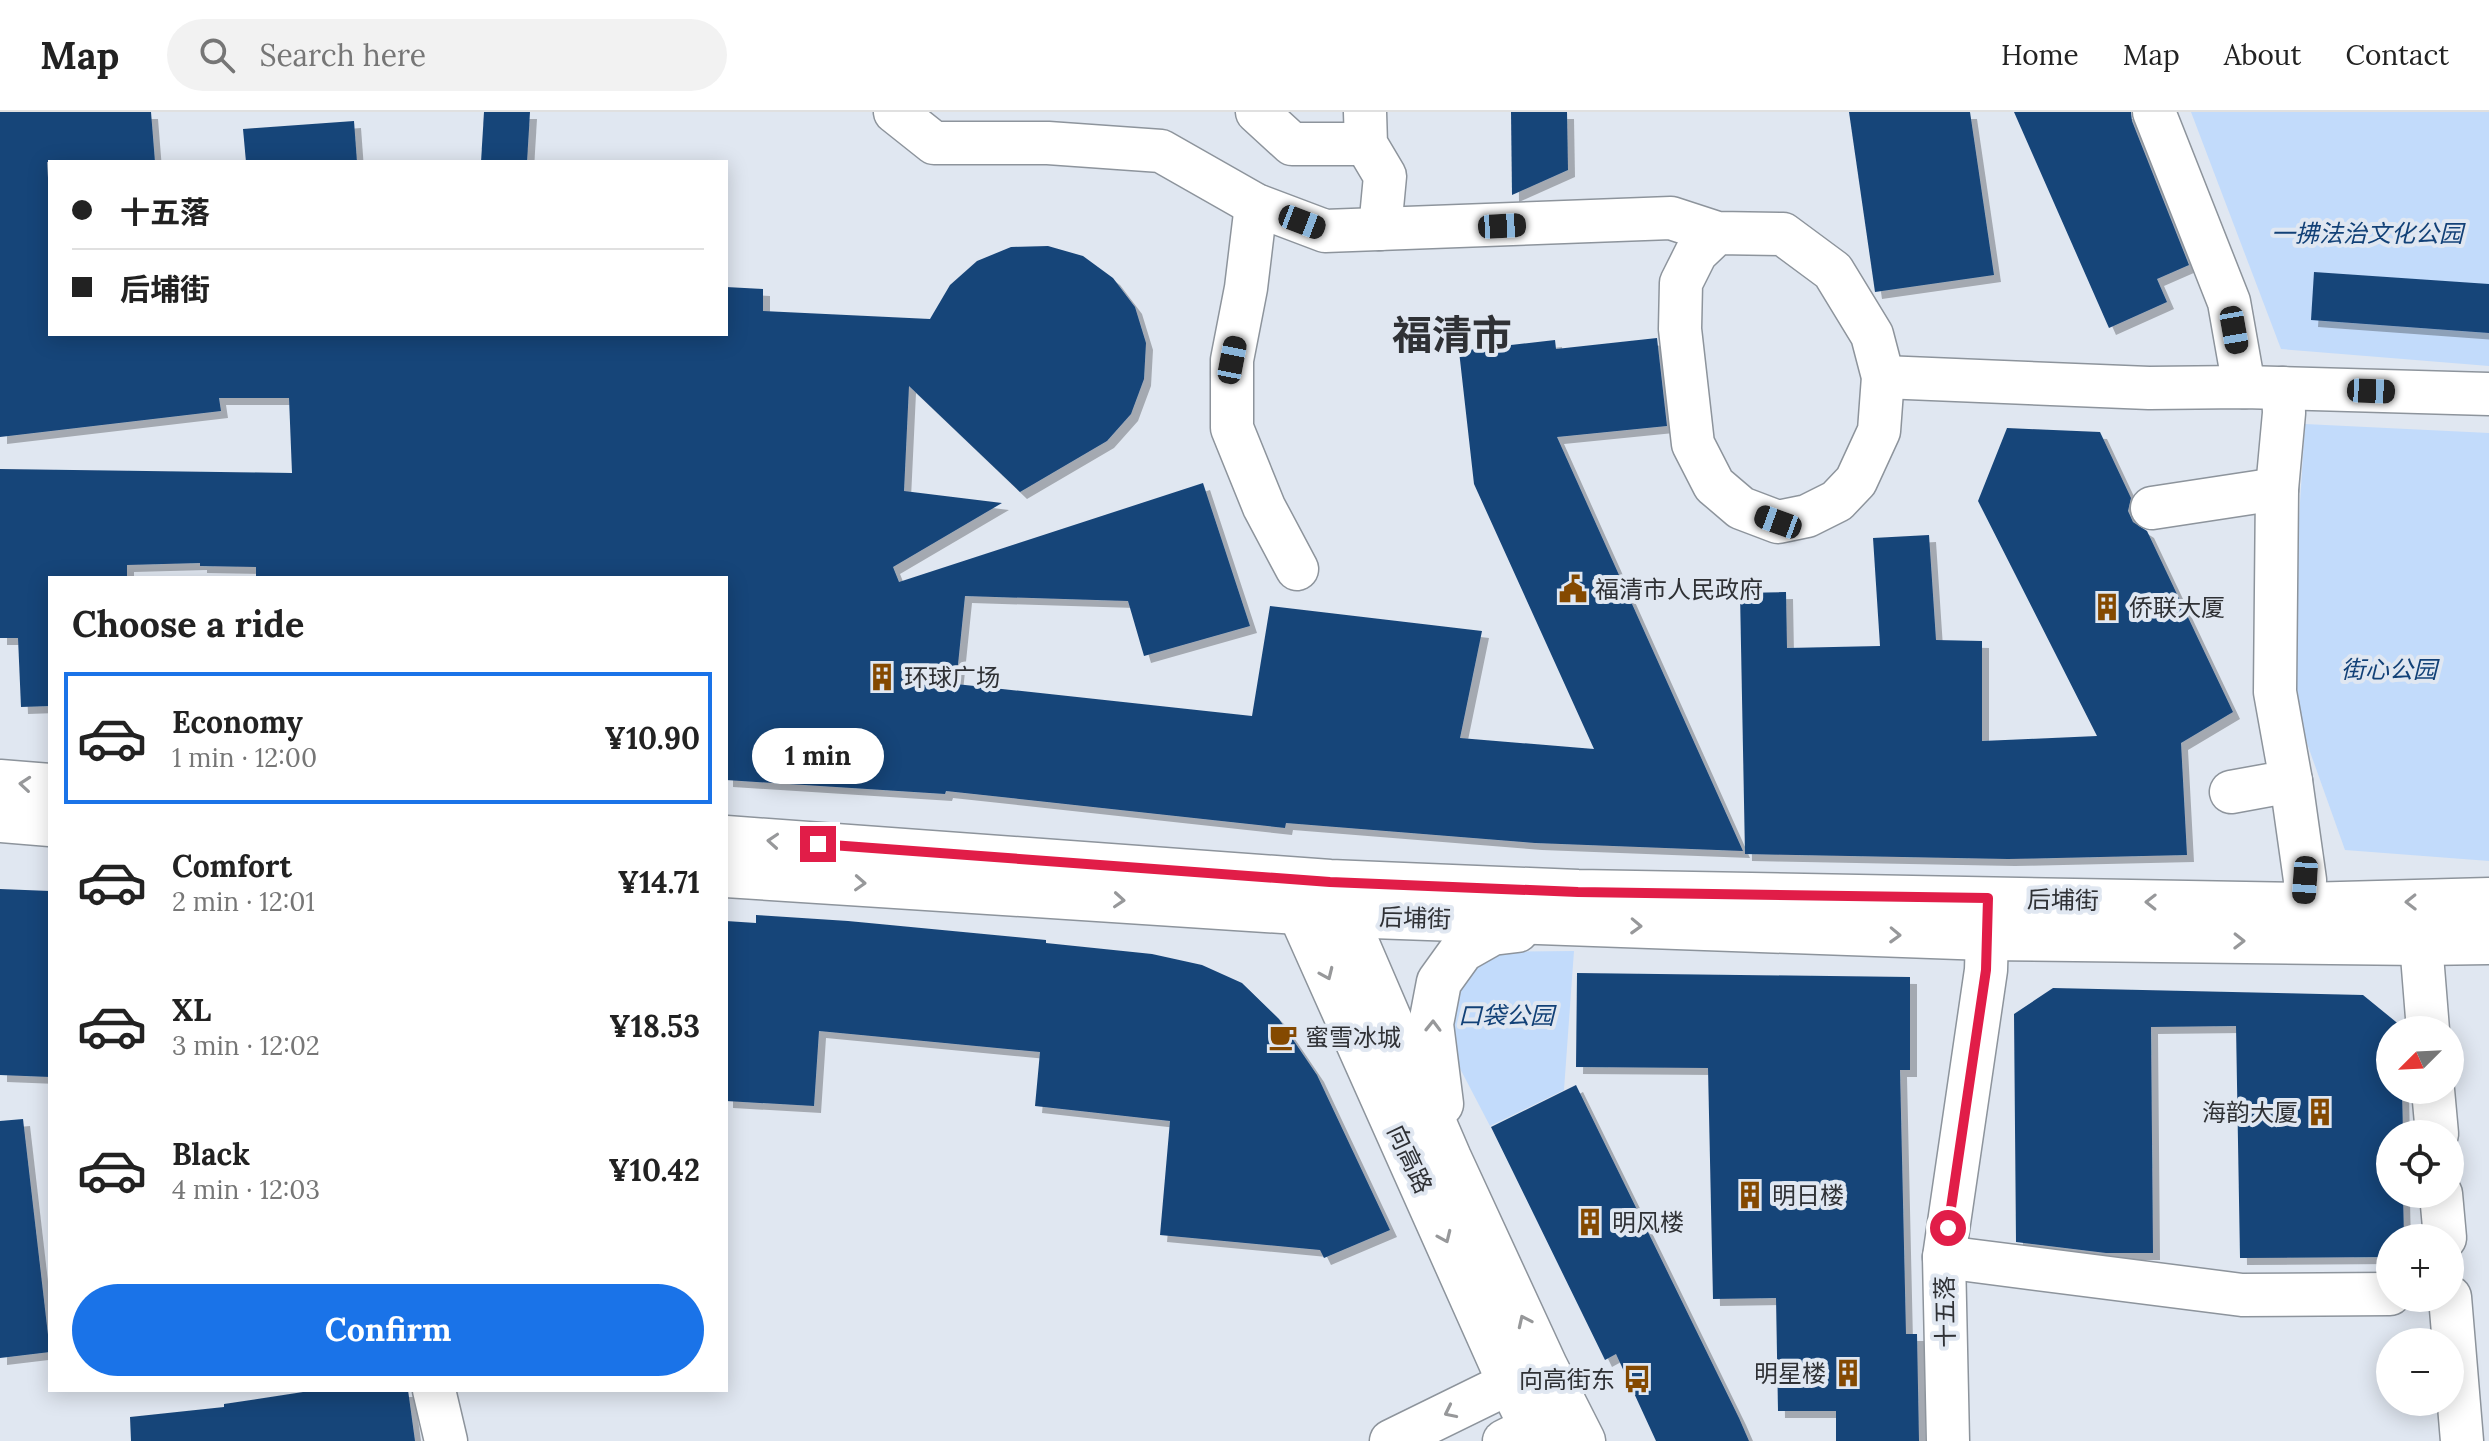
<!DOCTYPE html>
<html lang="en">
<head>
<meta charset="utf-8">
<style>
  body { margin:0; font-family:Lora,"Noto Sans SC",serif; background:#f2f2f2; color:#222; height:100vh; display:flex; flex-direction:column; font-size:30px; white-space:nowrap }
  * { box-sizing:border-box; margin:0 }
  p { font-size:26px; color:#767676 }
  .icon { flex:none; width:44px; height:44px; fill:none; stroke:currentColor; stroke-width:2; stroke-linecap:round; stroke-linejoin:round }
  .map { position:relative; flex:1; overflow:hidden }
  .details { position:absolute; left:48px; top:464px; width:680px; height:816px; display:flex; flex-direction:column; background:#fff; border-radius:0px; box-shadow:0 4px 20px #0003 }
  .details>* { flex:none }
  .top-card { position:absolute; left:48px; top:48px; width:680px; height:176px; border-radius:0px; box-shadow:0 4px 20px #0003; display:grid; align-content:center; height:176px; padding:0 24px; background:#fff }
  .needle { width:52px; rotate:246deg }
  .fabs { position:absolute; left:2376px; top:904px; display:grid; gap:16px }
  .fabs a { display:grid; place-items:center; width:88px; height:88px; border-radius:50%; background:#fff; box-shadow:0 4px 20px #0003; font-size:40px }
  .end { position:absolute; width:36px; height:36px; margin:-18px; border:10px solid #e11d48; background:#fff; box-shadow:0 0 0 4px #fff }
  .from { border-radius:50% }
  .bubble { position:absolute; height:56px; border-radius:28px; background:#fff; box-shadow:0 4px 20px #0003; font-size:26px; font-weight:800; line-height:56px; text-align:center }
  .car { position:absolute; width:24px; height:48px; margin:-24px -12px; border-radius:10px; box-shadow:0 0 6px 2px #0007; background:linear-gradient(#222 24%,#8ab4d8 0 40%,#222 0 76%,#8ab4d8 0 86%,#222 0) }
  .top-card b { display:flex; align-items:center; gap:28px; height:76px; font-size:30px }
  .top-card b+b { border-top:2px solid #e0e0e0 }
  .top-card i { width:20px; height:20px; background:#222 }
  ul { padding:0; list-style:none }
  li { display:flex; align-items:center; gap:24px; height:132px; margin:0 16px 12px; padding:0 8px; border:4px solid transparent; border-radius:0px }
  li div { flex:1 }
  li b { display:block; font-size:30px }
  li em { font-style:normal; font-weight:800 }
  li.selected { border-color:#1a73e8 }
  li>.icon { width:72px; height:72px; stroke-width:1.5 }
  h2 { padding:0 24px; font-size:36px; line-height:96px }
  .button { display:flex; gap:16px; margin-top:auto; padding:16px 24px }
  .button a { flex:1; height:92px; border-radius:48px; background:#1a73e8; color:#fff; font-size:32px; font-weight:800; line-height:92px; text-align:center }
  header { display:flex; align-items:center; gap:48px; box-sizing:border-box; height:112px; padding:0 40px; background:#fff; border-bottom:2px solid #e0e0e0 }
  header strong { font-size:38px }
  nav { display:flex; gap:44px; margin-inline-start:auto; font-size:28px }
  .search { width:560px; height:72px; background:#f2f2f2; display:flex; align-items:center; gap:20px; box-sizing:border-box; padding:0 28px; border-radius:44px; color:#767676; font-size:30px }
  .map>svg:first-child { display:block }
  .green { fill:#c2dbfb }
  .building { fill:#184579; filter:url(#shadow) }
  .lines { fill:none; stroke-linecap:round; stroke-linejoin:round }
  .minor-casing { stroke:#8d949c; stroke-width:45 }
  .primary-casing { stroke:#8d949c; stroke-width:47 }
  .minor { stroke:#fff; stroke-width:42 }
  .primary { stroke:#fff; stroke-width:44 }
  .oneway { stroke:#97989a }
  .route { stroke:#e11d48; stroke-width:10 }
  .labels { text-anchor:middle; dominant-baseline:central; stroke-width:8; stroke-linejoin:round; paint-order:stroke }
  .park-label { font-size:24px; font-style:italic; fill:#124177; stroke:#e0e7f1 }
  .poi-label { font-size:24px; fill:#2f3135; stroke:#e0e7f1; text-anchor:start }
  .street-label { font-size:24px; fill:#2f3135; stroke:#e0e7f1 }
  .town-label { font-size:40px; font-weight:bold; fill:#2f3135; stroke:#e0e7f1 }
</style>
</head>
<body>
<header>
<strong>Map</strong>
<div class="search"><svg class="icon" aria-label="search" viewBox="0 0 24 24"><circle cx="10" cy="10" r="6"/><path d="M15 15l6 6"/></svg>Search here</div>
<nav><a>Home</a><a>Map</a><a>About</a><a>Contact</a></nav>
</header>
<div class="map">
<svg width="2489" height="1329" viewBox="0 0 2489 1329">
  <defs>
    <filter id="shadow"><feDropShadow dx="7" dy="7" stdDeviation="0" flood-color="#0004"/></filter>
  </defs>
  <rect width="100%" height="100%" fill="#e0e7f1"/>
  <g class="green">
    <polygon points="2191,0 2489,0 2489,254 2281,237"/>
    <polygon points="2305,312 2489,321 2489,749 2345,738 2288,578"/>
    <polygon points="1574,839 1564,978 1490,1014 1454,945 1444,917 1459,854 1483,840"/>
  </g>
  <g class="building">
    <polygon points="0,0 151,0 155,50 47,50 50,98 50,222 726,222 726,175 763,177 763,199 930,207 950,173 977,149 1011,135 1048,134 1083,144 1113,166 1135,195 1146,231 1144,267 1131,302 1107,329 1020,380 909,274 904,379 1002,391 893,455 899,470 1203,371 1250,514 1144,544 1128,489 965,484 956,572 1252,604 1270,494 1482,519 1460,626 1594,637 1474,372 1459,239 1555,228 1556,237 1657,226 1667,314 1557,325 1743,739 1535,731 1286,711 1285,716 946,679 945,682 726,668 726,466 256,466 256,455 200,454 200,451 127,453 127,466 50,466 50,594 21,595 18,526 0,526 0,357 292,361 289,286 219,286 221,299 0,325"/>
    <polygon points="484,0 530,0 527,50 481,50"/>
    <polygon points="1511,0 1567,0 1568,58 1512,83"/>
    <polygon points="1849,0 1970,0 1994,163 1875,180"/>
    <polygon points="2014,0 2131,0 2132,9 2189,153 2157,167 2167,190 2109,216"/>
    <polygon points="354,9 357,50 246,50 243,17"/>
    <polygon points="2314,160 2489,172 2489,221 2311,208"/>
    <polygon points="2007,316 2100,320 2131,386 2128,399 2133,410 2147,419 2233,600 2181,631 2187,743 2008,747 1745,742 1740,481 1786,480 1787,536 1880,534 1873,426 1929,423 1936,528 1982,529 1982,629 2097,624 1978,389"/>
    <polygon points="0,777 50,779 50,965 0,963"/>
    <polygon points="756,803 848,809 1046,828 1046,831 1152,842 1202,853 1242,871 1279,907 1317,963 1390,1118 1324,1146 1320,1138 1160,1123 1170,1009 1035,994 1040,940 819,919 814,994 726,989 726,809 756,811"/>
    <polygon points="1577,861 1910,865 1910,958 1900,958 1906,1222 1917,1222 1919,1329 1836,1329 1836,1299 1778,1299 1776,1186 1713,1187 1708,956 1576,955"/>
    <polygon points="2053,876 2363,883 2401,914 2401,918 2390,918 2390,978 2402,978 2403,1022 2390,1022 2390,1082 2403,1082 2404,1126 2390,1126 2390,1145 2240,1146 2236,914 2151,915 2153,1141 2106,1141 2016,1130 2014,902"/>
    <polygon points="1576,973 1739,1306 1749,1329 1656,1329 1616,1242 1605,1248 1491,1015"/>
    <polygon points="23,1007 50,1240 0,1246 0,1009"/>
    <polygon points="316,1278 408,1278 415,1329 131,1329 130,1305 224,1295 224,1292"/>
  </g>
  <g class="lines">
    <defs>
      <g id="minor">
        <polyline points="895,0 934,31 1048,31 1161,39 1256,93 1325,119 1671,106 1717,121 1783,122 1833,159 1872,223 1883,265 1879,319 1856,369 1837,389 1807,404 1778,410 1741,396 1714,373 1693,332 1680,217 1681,171 1696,141 1717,121"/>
        <polyline points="1257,0 1292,32 1366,32"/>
        <polyline points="1365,0 1366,32 1385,64 1380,117"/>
        <polyline points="2154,0 2229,190 2244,275"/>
        <polyline points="1256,93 1246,176 1232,248 1232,316 1264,395 1297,457"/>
        <polyline points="1883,265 2149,276 2244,275 2489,282"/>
        <polyline points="2152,396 2277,377"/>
        <polyline points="2291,669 2305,768 2304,793"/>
        <polyline points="2231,680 2291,669 2275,580 2277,377 2284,301 2283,276"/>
        <polyline points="2421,831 2428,918"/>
        <polyline points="2433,978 2437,1022"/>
        <polyline points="2441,1082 2445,1126"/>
        <polyline points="1944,1145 2242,1183 2390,1182"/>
        <polyline points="2450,1185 2462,1329"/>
        <polyline points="434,1278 446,1329"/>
        <polyline points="1391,1329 1540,1256"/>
        <polyline points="1504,1329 1564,1299"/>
        <polyline points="1948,1329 1944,1145 1986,858 1988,789"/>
      </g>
      <g id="primary">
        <polyline points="0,670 50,674"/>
        <polyline points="0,708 50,712"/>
        <polyline points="726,726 1330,770 1578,780 2304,793 2489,788"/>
        <polyline points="726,763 1344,803 1986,826 2421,831 2489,830"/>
        <polyline points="1290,778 1510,1271 1539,1329"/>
        <polyline points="1335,781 1449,1046 1545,1254 1583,1329"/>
        <polyline points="1441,992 1431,912 1439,870 1462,838 1492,821 1517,818"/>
      </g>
    </defs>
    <use href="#minor" class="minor-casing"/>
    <use href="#primary" class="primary-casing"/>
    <use href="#minor" class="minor"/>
    <use href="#primary" class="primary"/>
  </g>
  <defs><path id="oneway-chevron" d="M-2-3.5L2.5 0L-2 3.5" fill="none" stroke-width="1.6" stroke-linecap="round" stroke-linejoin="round" transform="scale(2)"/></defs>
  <g class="oneway">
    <use href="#oneway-chevron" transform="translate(25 672) rotate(-175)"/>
    <use href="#oneway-chevron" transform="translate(773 729) rotate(-176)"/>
    <use href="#oneway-chevron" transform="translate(860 771) rotate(3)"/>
    <use href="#oneway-chevron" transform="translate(1119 788) rotate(4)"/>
    <use href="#oneway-chevron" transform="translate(2151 790) rotate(-179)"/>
    <use href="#oneway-chevron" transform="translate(2411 790) rotate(179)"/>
    <use href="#oneway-chevron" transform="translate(1636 814) rotate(2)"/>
    <use href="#oneway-chevron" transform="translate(1895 823) rotate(2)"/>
    <use href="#oneway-chevron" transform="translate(2239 829) rotate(1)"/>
    <use href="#oneway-chevron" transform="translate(1327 862) rotate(66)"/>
    <use href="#oneway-chevron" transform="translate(1433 914) rotate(-89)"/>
    <use href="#oneway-chevron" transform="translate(1445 1125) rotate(66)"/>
    <use href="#oneway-chevron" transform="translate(1524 1209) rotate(-115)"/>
    <use href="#oneway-chevron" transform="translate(1450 1300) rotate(154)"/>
  </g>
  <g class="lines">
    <polyline class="route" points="818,732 1330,770 1578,780 1988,786 1986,858 1948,1116"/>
  </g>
  <defs>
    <symbol id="civic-bare" viewBox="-9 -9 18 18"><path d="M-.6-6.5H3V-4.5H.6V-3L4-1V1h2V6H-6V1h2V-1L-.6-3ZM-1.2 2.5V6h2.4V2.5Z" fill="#844900" stroke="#e0e7f1" stroke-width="2.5" paint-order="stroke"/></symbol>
    <symbol id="building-bare" viewBox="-9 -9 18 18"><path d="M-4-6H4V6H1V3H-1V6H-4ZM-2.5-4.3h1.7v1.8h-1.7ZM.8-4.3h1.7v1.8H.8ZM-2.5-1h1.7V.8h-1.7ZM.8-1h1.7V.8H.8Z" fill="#844900" stroke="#e0e7f1" stroke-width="2.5" paint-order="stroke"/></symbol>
    <symbol id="cafe-bare" viewBox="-9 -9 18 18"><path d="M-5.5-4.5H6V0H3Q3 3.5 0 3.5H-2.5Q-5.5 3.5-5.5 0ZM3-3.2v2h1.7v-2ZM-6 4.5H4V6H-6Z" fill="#844900" stroke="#e0e7f1" stroke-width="2.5" paint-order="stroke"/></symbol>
    <symbol id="bus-bare" viewBox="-9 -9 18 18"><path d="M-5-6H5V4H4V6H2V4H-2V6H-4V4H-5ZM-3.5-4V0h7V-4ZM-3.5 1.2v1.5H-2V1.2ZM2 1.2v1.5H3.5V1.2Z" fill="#844900" stroke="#e0e7f1" stroke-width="2.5" paint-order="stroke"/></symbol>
  </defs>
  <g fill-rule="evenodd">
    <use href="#civic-bare" x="1553" y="457" width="40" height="40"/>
    <use href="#building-bare" x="2087" y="475" width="40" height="40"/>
    <use href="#building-bare" x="862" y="545" width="40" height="40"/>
    <use href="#cafe-bare" x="1263" y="905" width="40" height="40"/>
    <use href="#building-bare" x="2300" y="980" width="40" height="40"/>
    <use href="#building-bare" x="1730" y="1063" width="40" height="40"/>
    <use href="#building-bare" x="1570" y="1090" width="40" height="40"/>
    <use href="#building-bare" x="1828" y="1241" width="40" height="40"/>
    <use href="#bus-bare" x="1617" y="1247" width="40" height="40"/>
  </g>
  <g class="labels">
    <g class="park-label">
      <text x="2367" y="121">一拂法治文化公园</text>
      <text x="2389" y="557">街心公园</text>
      <text x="1506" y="903">口袋公园</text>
    </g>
    <g class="poi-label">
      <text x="1595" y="477">福清市人民政府</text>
      <text x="2129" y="495">侨联大厦</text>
      <text x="904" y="565">环球广场</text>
      <text x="1305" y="925">蜜雪冰城</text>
      <text x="2298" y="1000" text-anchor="end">海韵大厦</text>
      <text x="1772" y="1083">明日楼</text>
      <text x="1612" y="1110">明风楼</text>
      <text x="1826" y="1261" text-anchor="end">明星楼</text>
      <text x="1615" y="1267" text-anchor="end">向高街东</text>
    </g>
    <g class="street-label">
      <text transform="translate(2063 788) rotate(1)">后埔街</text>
      <text transform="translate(1415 806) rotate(2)">后埔街</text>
      <text transform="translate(1410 1047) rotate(65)">向高路</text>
      <text transform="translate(1945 1200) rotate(-91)">十五落</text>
    </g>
    <g class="town-label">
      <text x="1452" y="222">福清市</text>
    </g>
  </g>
</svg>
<div class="fabs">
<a><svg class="needle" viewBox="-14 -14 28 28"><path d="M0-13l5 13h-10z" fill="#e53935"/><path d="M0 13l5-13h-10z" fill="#767676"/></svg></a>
<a><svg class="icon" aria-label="locate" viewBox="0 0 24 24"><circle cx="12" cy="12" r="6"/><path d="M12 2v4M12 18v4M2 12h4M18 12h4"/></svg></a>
<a>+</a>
<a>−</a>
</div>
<i class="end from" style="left:1948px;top:1116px"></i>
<i class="end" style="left:818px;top:732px"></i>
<div class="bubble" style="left:752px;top:616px;width:132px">1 min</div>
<i class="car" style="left:1302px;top:110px;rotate:111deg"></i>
<i class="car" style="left:1502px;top:114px;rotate:87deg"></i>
<i class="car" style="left:2234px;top:218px;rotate:170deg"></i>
<i class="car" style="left:1232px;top:248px;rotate:11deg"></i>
<i class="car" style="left:2371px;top:279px;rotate:92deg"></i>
<i class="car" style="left:1778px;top:410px;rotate:290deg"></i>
<i class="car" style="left:2305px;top:768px;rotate:184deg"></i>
<div class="top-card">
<b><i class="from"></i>十五落</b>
<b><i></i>后埔街</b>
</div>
<section class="details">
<h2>Choose a ride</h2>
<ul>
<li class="selected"><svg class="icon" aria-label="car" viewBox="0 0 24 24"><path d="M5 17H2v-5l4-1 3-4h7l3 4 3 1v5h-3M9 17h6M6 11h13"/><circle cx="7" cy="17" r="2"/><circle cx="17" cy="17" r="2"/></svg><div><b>Economy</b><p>1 min · 12:00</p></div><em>¥10.90</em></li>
<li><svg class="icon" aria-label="car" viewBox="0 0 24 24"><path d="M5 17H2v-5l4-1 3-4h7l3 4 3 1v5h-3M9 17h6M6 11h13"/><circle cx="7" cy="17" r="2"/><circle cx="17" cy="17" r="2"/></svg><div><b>Comfort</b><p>2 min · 12:01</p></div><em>¥14.71</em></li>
<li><svg class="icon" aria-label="car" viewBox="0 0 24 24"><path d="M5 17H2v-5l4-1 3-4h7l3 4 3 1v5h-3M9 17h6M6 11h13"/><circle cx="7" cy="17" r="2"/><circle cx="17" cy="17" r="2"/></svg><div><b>XL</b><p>3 min · 12:02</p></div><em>¥18.53</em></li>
<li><svg class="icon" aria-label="car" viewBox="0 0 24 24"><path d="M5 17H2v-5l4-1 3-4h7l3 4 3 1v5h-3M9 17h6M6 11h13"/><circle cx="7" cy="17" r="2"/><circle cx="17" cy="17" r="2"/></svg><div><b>Black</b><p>4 min · 12:03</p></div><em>¥10.42</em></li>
</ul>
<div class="button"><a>Confirm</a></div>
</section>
</div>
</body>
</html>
